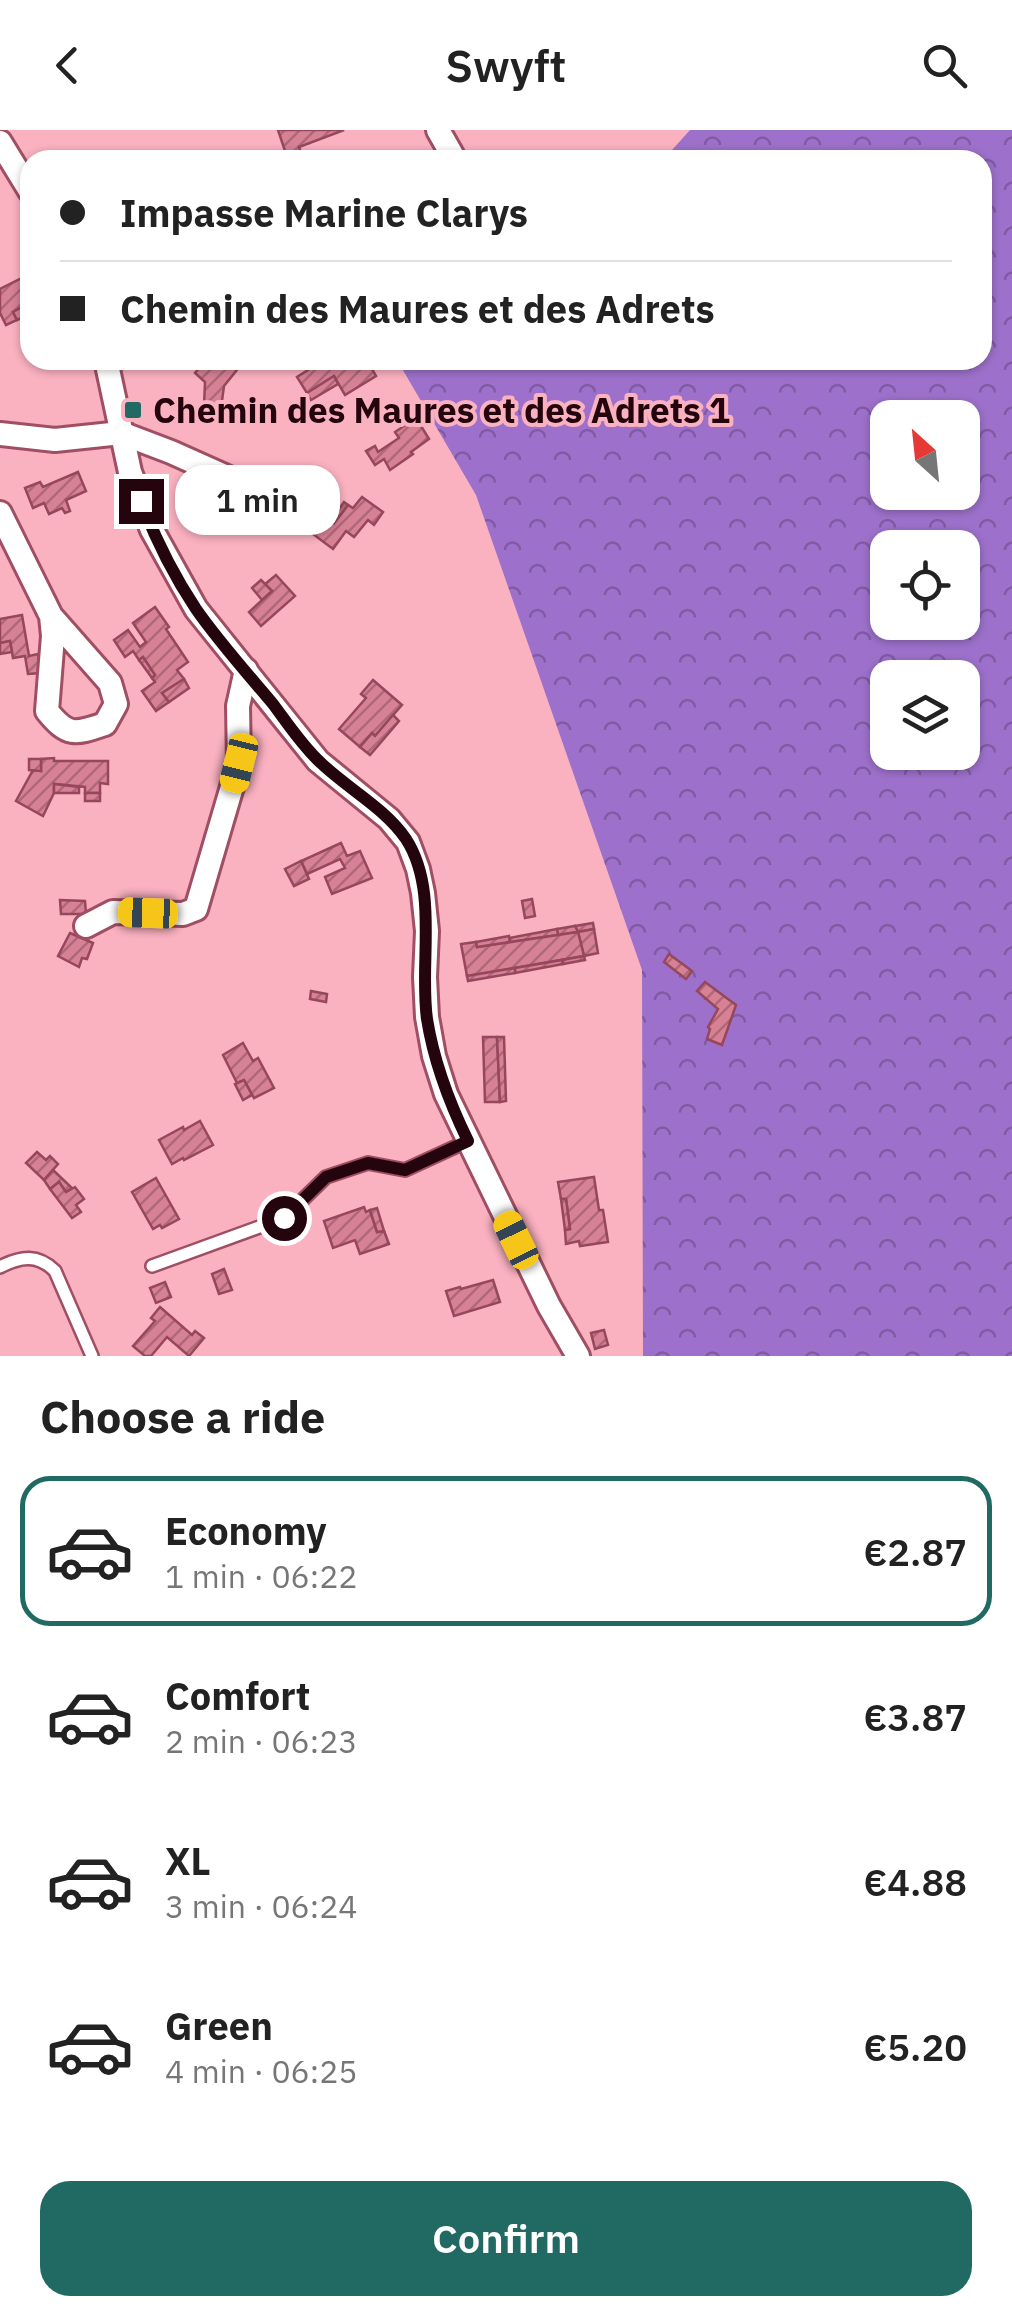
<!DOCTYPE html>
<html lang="en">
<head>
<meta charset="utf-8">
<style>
  body { margin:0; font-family:"IBM Plex Sans",sans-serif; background:#f6f6f6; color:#222; height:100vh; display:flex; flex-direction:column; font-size:38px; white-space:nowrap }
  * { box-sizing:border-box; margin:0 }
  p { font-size:32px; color:#767676 }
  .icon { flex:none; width:55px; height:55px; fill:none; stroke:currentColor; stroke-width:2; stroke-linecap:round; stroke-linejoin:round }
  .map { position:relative; height:1226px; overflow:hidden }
  .side { display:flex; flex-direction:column; background:#fff; flex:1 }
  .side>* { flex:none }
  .guide { position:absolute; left:20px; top:20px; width:972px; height:220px; border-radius:30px; box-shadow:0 2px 8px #0004; display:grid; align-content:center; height:220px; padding:0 40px; background:#fff }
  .needle { width:65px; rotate:333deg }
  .fabs { position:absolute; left:870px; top:270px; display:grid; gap:20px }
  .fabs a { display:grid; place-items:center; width:110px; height:110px; border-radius:20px; background:#fff; box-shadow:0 2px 8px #0004; font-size:50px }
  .end { position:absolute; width:45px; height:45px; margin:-22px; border:12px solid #24050e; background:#fff; box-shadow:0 0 0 5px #fff }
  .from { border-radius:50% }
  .bubble { position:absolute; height:70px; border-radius:30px; background:#fff; box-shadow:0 2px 8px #0004; font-size:32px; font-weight:600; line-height:70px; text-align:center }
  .car { position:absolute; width:30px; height:60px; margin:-30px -15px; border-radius:12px; box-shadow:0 0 8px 2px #0007; background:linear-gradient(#f5c518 24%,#345 0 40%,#f5c518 0 76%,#345 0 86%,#f5c518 0) }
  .guide b { display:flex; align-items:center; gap:35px; height:95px; font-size:38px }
  .guide b+b { border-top:2px solid #e0e0e0 }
  .guide i { width:25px; height:25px; background:#222 }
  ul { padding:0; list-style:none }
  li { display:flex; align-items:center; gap:30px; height:150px; margin:0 20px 15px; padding:0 20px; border:5px solid transparent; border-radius:30px }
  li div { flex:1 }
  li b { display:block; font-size:38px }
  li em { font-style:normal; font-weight:600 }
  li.on { border-color:#216a63 }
  li>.icon { width:90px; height:90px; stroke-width:1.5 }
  h2 { padding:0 40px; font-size:45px; line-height:120px }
  .action { display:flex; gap:20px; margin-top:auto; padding:20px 40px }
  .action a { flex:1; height:115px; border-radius:30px; background:#216a63; color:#fff; font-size:40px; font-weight:600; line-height:115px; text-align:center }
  header { display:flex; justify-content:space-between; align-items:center; height:130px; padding:0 40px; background:#fff; font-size:45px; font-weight:600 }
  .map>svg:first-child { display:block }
  .forest { fill:url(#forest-crowns); fill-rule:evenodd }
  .building { fill:url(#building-hatch); stroke:#97475c; stroke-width:2.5 }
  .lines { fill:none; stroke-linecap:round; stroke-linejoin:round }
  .lane-casing { stroke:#9f4e63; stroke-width:16 }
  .street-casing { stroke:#9f4e63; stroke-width:28 }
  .lane { stroke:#fff; stroke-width:11 }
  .street { stroke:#fff; stroke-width:22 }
  .route { stroke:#24050e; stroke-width:12 }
  .poi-dot { fill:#216a63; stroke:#fab1c0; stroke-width:4 }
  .labels { text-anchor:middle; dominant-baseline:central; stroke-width:8; stroke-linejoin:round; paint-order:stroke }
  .poi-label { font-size:35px; font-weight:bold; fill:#24050e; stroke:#fab1c0; text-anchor:start }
</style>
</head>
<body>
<header><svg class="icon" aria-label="back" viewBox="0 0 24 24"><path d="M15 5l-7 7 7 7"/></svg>Swyft<svg class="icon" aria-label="search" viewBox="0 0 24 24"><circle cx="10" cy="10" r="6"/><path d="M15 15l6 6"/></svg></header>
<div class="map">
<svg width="1012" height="1226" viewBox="0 0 1012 1226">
  <defs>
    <pattern id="forest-crowns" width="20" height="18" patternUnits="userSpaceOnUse" patternTransform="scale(2.5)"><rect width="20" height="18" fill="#9d71cb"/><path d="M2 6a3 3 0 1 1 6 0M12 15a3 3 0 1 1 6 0" fill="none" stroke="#805ba3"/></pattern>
    <pattern id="building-hatch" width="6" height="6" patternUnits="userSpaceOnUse" patternTransform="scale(2.5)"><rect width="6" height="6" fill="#d78195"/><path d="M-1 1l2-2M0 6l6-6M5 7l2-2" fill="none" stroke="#ae6878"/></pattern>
  </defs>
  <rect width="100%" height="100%" fill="#fab1c0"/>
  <path class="forest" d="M690 0H1012V1226H643L642 840 476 365 397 230H982V30H663ZM888 288H962V362H888ZM888 418H962V492H888ZM888 548H962V622H888Z"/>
  <g class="building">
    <polygon points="278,0 344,0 299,17 302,26 288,30"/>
    <polygon points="24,147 30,159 30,173 13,182 17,190 6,195 0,183 0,159"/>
    <polygon points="26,175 30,184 17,190 13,182"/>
    <polygon points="200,230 245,230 224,256 221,278 204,276 205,252 195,243 201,236 197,233"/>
    <polygon points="324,230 351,230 356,238 368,232 376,246 345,265 334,246 307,263 297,247"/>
    <polygon points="334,246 338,254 311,270 307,263"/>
    <polygon points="416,288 429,309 411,322 413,324 390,340 384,329 375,335 366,321 375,316 378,322 399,308 395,302"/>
    <polygon points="78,342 86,361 66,370 70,381 65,383 62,378 49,384 44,373 33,378 25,358 40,352 43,357"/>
    <polygon points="362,367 383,382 374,395 368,390 354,407 346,401 333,419 313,404 326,386 334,393 348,375 353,378"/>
    <polygon points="344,372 348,375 334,393 331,390"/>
    <polygon points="276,445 295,466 261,496 249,482 272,461 265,454"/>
    <polygon points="261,450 272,461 262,470 252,458"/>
    <polygon points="155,477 169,497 166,499 188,532 177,540 184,549 162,563 169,572 156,581 142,561 155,552 152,548 155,545 143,527 139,530 133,521 125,527 114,510 128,500 140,517 146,512 133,493"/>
    <polygon points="22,485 29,526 38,524 41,543 28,544 25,526 13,528 10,511 0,513 0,489"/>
    <polygon points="10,511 12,522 0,524 0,513"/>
    <polygon points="143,527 155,545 152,548 139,530"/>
    <polygon points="184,549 189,558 169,572 162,563"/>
    <polygon points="373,550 402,575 375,606 372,603 360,617 339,599 366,568 361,564"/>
    <polygon points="393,585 399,591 370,625 360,617 372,603 375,606"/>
    <polygon points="54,628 54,631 108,631 108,654 100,653 100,663 85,663 85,657 54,654 54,663 43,686 16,671 33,640 41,641 41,629"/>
    <polygon points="29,629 41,629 41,641 29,640"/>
    <polygon points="54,654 79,657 79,663 54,663"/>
    <rect x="85" y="663" width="15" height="8"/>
    <polygon points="341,713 347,726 360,721 372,748 332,764 325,747 345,738 340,729 307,744 301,731"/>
    <polygon points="301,731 309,749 294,756 285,739"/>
    <polygon points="532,769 535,786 525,788 522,771"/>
    <polygon points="60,770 85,771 86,784 61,784"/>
    <polygon points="593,793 594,799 578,802 575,796"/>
    <polygon points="575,796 578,802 558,805 557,799"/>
    <polygon points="557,799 558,805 510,812 509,808"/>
    <polygon points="594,799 598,823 584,826 578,802"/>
    <polygon points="578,802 584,826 467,846 461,814 476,812 477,817"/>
    <polygon points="70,803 93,813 87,829 82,828 79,837 58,826"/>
    <polygon points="509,806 510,812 477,817 476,812"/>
    <polygon points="669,824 692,841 686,849 664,832"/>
    <polygon points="584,826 585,830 563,834 562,830"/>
    <polygon points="562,830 563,834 515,843 515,838"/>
    <polygon points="515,838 515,843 468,851 467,846"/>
    <polygon points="705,852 736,875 722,915 707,909 710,899 708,897 718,879 697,861"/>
    <polygon points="311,861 327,864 326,872 310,869"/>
    <polygon points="483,907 497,907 500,972 485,972"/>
    <polygon points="497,907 504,907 506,971 500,972"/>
    <polygon points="243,913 253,931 258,928 274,958 254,968 244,950 237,953 223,925"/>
    <polygon points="244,950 252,965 243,970 235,954"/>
    <polygon points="200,991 213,1015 184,1030 183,1028 172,1034 159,1010 183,997 184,1000"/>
    <polygon points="37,1022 46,1030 50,1026 58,1034 44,1050 26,1033"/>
    <polygon points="53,1040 72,1058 66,1062 59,1052 50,1059 44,1050"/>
    <polygon points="594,1047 599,1080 603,1080 608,1112 580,1116 579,1111 566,1114 565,1100 570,1099 566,1069 561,1069 558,1052"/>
    <polygon points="156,1048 179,1089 162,1098 160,1095 153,1099 132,1062"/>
    <polygon points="59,1052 66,1062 75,1057 84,1069 76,1075 81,1082 72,1088 50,1059"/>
    <polygon points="561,1069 566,1069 570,1099 565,1100"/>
    <polygon points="364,1077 366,1082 370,1080 377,1102 384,1101 389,1114 360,1124 355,1110 333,1118 324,1091"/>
    <polygon points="377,1078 384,1101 377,1102 370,1080"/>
    <polygon points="224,1139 232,1160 219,1164 212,1144"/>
    <polygon points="493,1150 500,1172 454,1186 446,1161 460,1157 461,1159"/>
    <polygon points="165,1152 171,1167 156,1173 150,1158"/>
    <polygon points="160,1177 192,1205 195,1201 204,1208 189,1226 167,1207 151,1226 145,1226 133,1216 155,1191 151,1188"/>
    <polygon points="604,1200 608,1215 595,1219 591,1203"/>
  </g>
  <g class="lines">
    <defs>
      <g id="lane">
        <polyline points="152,1136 284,1088 326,1047 368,1033 405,1040 468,1011"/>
        <path d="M0 1137C21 1126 38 1124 55 1141L92 1226"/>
      </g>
      <g id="street">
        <polyline points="438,0 455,30"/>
        <polyline points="0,12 30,61"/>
        <polyline points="106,230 130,342 152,400 196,479 318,631 389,689 408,712 418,739 423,763 427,801 425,847 427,887 434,926 446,964 549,1176 578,1226"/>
        <polyline points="0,304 55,310 121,303 171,322 258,361"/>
        <path d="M0 383 51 486 110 553 116 574 105 594C75 604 68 607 47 581L53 506 51 486"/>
        <polyline points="86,796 113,782 183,784 196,779 239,633 238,576 246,540"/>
      </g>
    </defs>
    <use href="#lane" class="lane-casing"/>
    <use href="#street" class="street-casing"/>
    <use href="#lane" class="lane"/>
    <use href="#street" class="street"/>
  </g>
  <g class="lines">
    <path class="route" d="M141 371C155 408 174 446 196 479 219 512 247 543 273 574 288 594 303 617 321 633 348 659 385 678 406 709 439 760 419 833 427 889 434 933 449 972 468 1011L405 1040 368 1033 326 1047 284 1088"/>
  </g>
  <rect class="poi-dot" x="123" y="270" width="20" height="20" rx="5"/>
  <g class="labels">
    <g class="poi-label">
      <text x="153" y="280">Chemin des Maures et des Adrets 1</text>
    </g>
  </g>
</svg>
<div class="fabs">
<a><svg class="needle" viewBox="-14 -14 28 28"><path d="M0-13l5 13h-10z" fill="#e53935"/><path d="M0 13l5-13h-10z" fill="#767676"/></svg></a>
<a><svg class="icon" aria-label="locate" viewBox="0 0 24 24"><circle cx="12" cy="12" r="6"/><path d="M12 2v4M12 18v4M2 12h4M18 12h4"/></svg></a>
<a><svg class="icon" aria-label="layers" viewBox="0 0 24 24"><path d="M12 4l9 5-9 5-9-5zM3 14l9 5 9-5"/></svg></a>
</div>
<i class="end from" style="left:284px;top:1088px"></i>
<i class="end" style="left:141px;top:371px"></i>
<div class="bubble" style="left:175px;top:335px;width:165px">1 min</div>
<i class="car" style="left:239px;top:633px;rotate:194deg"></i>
<i class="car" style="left:148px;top:783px;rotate:272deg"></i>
<i class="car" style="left:516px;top:1110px;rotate:334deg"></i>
<div class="guide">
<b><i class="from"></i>Impasse Marine Clarys</b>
<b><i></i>Chemin des Maures et des Adrets</b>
</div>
</div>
<section class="side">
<h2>Choose a ride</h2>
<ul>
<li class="on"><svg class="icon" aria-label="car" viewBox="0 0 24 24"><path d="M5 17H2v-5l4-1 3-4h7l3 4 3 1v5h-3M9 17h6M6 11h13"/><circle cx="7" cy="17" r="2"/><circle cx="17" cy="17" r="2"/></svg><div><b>Economy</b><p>1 min · 06:22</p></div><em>€2.87</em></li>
<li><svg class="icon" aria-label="car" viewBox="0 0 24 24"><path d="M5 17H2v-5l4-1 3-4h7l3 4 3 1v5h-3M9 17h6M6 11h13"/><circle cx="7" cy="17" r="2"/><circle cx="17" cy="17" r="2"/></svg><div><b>Comfort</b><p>2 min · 06:23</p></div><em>€3.87</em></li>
<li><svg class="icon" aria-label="car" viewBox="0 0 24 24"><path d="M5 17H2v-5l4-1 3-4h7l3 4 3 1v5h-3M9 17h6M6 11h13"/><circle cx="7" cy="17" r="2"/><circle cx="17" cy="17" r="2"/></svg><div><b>XL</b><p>3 min · 06:24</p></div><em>€4.88</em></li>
<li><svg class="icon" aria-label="car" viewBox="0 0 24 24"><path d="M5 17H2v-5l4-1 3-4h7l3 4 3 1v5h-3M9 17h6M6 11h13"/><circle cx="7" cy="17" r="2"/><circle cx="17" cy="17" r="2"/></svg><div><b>Green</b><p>4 min · 06:25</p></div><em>€5.20</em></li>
</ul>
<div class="action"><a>Confirm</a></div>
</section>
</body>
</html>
